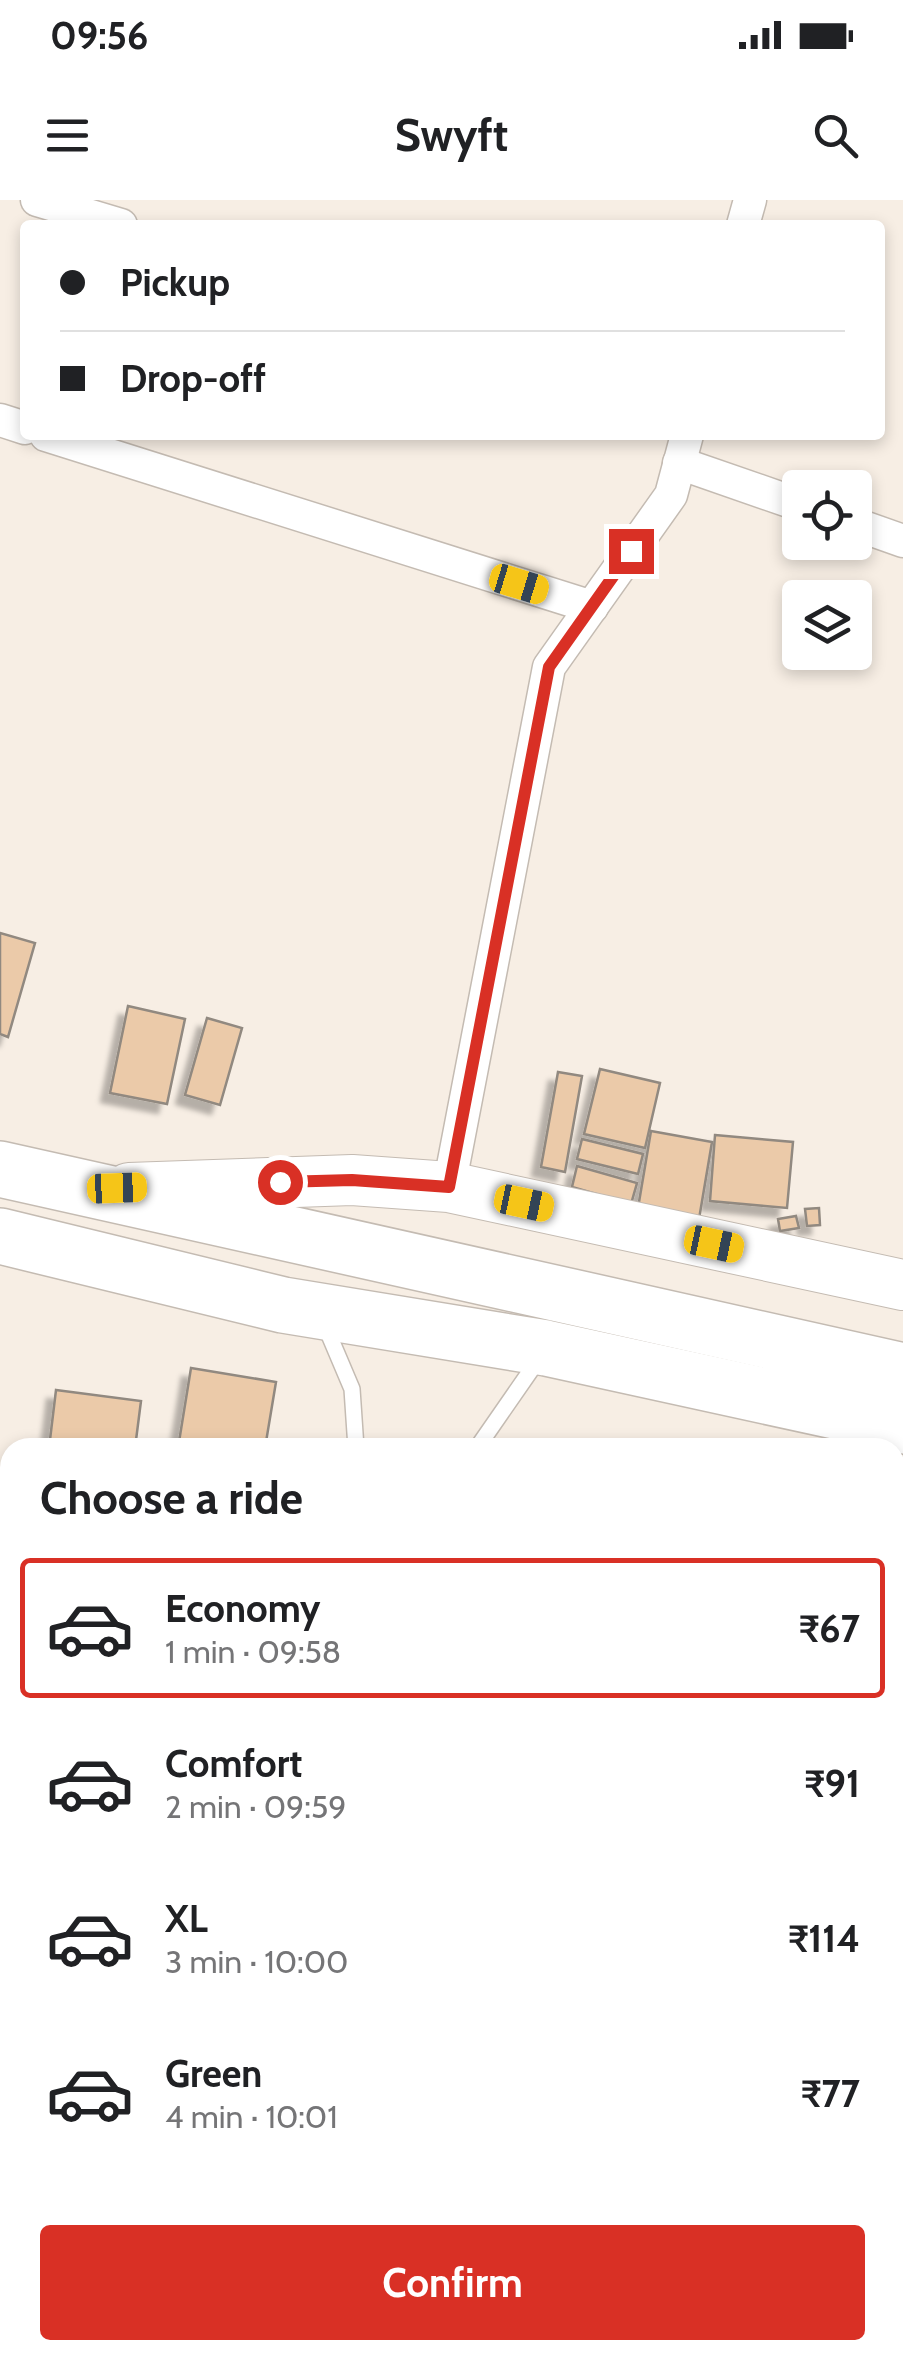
<!DOCTYPE html>
<html lang="en">
<head>
<meta charset="utf-8">
<style>
  body { margin:0; font-family:Cabin,sans-serif; background:#f2f2f2; color:#202124; height:100vh; display:flex; flex-direction:column; font-size:38px; white-space:nowrap }
  * { box-sizing:border-box; margin:0 }
  p { font-size:32px; color:#757577 }
  .icon { flex:none; width:55px; height:55px; fill:none; stroke:currentColor; stroke-width:2; stroke-linecap:round; stroke-linejoin:round }
  .map { position:relative; flex:1; overflow:hidden }
  .side { position:absolute; left:0px; top:1238px; width:905px; height:922px; display:flex; flex-direction:column; background:#fff; border-radius:30px 30px 0 0; box-shadow:0 5px 15px #0003 }
  .side>* { flex:none }
  .banner { position:absolute; left:20px; top:20px; width:865px; height:220px; border-radius:10px; box-shadow:0 5px 15px #0003; display:grid; align-content:center; height:220px; padding:0 40px; background:#fff }
  .tools { position:absolute; left:782px; top:270px; display:grid; gap:20px }
  .tools a { display:grid; place-items:center; width:90px; height:90px; border-radius:10px; background:#fff; box-shadow:0 5px 15px #0003; font-size:50px }
  .end { position:absolute; width:45px; height:45px; margin:-22px; border:12px solid #d93025; background:#fff; box-shadow:0 0 0 5px #fff }
  .from { border-radius:50% }
  .car { position:absolute; width:30px; height:60px; margin:-30px -15px; border-radius:12px; box-shadow:0 0 8px 2px #0007; background:linear-gradient(#f5c518 24%,#345 0 40%,#f5c518 0 76%,#345 0 86%,#f5c518 0) }
  .banner b { display:flex; align-items:center; gap:35px; height:95px; font-size:38px }
  .banner b+b { border-top:2px solid #e0e0e0 }
  .banner i { width:25px; height:25px; background:#202124 }
  ul { padding:0; list-style:none }
  li { display:flex; align-items:center; gap:30px; height:140px; margin:0 20px 15px; padding:0 20px; border:5px solid transparent; border-radius:10px }
  li div { flex:1 }
  li b { display:block; font-size:38px }
  li em { font-style:normal; font-weight:700 }
  li.current { border-color:#d93025 }
  li>.icon { width:90px; height:90px; stroke-width:1.5 }
  h2 { padding:0 40px; font-size:45px; line-height:120px }
  .cta { display:flex; gap:20px; margin-top:auto; padding:20px 40px }
  .cta a { flex:1; height:115px; border-radius:10px; background:#d93025; color:#fff; font-size:40px; font-weight:700; line-height:115px; text-align:center }
  .status { display:flex; justify-content:space-between; align-items:center; height:70px; padding:0 50px; background:#fff; direction:ltr }
  .status svg { height:28px; fill:currentColor }
  header { display:flex; justify-content:space-between; align-items:center; height:130px; padding:0 40px; background:#fff; font-size:45px; font-weight:700 }
  .map>svg:first-child { display:block }
  .building { fill:#ebcaa9; stroke:#918980; stroke-width:2.5; filter:url(#shadow) }
  .lines { fill:none; stroke-linecap:round; stroke-linejoin:round }
  .lane-casing { stroke:#c4bbb2; stroke-width:18 }
  .street-casing { stroke:#c4bbb2; stroke-width:35 }
  .primary-casing { stroke:#c4bbb2; stroke-width:52 }
  .highway-casing { stroke:#c4bbb2; stroke-width:58 }
  .lane { stroke:#fff; stroke-width:15 }
  .street { stroke:#fff; stroke-width:32 }
  .primary { stroke:#fff; stroke-width:50 }
  .highway { stroke:#fff; stroke-width:55 }
  .route { stroke:#d93025; stroke-width:12 }
</style>
</head>
<body>
<div class="status"><b>09:56</b><svg viewBox="0 0 49 12"><path d="M0 12V9h3v3zM5 12V6h3v6zM10 12V3h3v9zM15 12V0h3v12zM26 1h20v11H26zM47 4h2v5h-2z"/></svg></div>
<header><svg class="icon" aria-label="menu" viewBox="0 0 24 24"><path d="M4 6h16M4 12h16M4 18h16"/></svg>Swyft<svg class="icon" aria-label="search" viewBox="0 0 24 24"><circle cx="10" cy="10" r="6"/><path d="M15 15l6 6"/></svg></header>
<div class="map">
<svg width="903" height="2159" viewBox="0 0 903 2159">
  <defs>
    <filter id="shadow"><feDropShadow dx="-9" dy="9" stdDeviation="2.5" flood-color="#0004"/></filter>
  </defs>
  <rect width="100%" height="100%" fill="#f7eee4"/>
  <g class="building">
    <polygon points="0,733 35,743 8,837 0,834"/>
    <polygon points="128,806 185,819 167,904 110,893"/>
    <polygon points="207,818 242,828 220,905 185,895"/>
    <polygon points="600,869 660,883 645,948 584,934"/>
    <polygon points="558,872 582,876 565,972 541,967"/>
    <polygon points="651,931 712,942 699,1019 638,1008"/>
    <polygon points="715,935 793,942 787,1008 710,1001"/>
    <polygon points="582,939 643,954 638,974 577,959"/>
    <polygon points="577,966 637,983 631,1004 572,987"/>
    <polygon points="819,1008 820,1025 807,1026 805,1009"/>
    <polygon points="796,1016 799,1028 780,1031 778,1019"/>
    <polygon points="191,1168 276,1182 265,1248 178,1248"/>
    <polygon points="56,1190 141,1201 135,1248 49,1248"/>
    <polygon points="179,2150 227,2150 226,2159 177,2159"/>
    <polygon points="297,2150 368,2150 368,2159 296,2159"/>
  </g>
  <g class="lines">
    <defs>
      <g id="lane">
        <polyline points="324,1123 352,1189 356,1248"/>
        <polyline points="477,1248 538,1160"/>
      </g>
      <g id="street">
        <polyline points="37,0 121,25"/>
        <polyline points="743,25 750,0"/>
        <polyline points="0,220 25,228"/>
        <polyline points="46,235 592,407"/>
        <polyline points="679,263 800,305"/>
        <polyline points="855,324 903,341"/>
        <polyline points="449,987 549,467 671,295 687,235"/>
        <polyline points="895,1893 903,1895"/>
        <polyline points="895,2109 903,2112"/>
        <polyline points="13,2159 14,2150"/>
        <polyline points="265,2159 266,2150"/>
        <polyline points="610,2159 612,2150"/>
      </g>
      <polyline id="primary" points="129,988 352,980 449,987 903,1085"/>
      <g id="highway">
        <polyline points="0,969 903,1171"/>
        <polyline points="0,1036 283,1105 546,1148 903,1226"/>
        <polyline points="895,1497 903,1496"/>
        <polyline points="0,1590 10,1589"/>
      </g>
    </defs>
    <use href="#lane" class="lane-casing"/>
    <use href="#street" class="street-casing"/>
    <use href="#primary" class="primary-casing"/>
    <use href="#highway" class="highway-casing"/>
    <use href="#lane" class="lane"/>
    <use href="#street" class="street"/>
    <use href="#primary" class="primary"/>
    <use href="#highway" class="highway"/>
  </g>
  <g class="lines">
    <polyline class="route" points="280,982 352,980 449,987 549,467 631,351"/>
  </g>
</svg>
<div class="tools">
<a><svg class="icon" aria-label="locate" viewBox="0 0 24 24"><circle cx="12" cy="12" r="6"/><path d="M12 2v4M12 18v4M2 12h4M18 12h4"/></svg></a>
<a><svg class="icon" aria-label="layers" viewBox="0 0 24 24"><path d="M12 4l9 5-9 5-9-5zM3 14l9 5 9-5"/></svg></a>
</div>
<i class="end from" style="left:280px;top:982px"></i>
<i class="end" style="left:631px;top:351px"></i>
<i class="car" style="left:519px;top:384px;rotate:107deg"></i>
<i class="car" style="left:117px;top:988px;rotate:88deg"></i>
<i class="car" style="left:524px;top:1003px;rotate:102deg"></i>
<i class="car" style="left:714px;top:1044px;rotate:102deg"></i>
<div class="banner">
<b><i class="from"></i>Pickup</b>
<b><i></i>Drop-off</b>
</div>
<section class="side">
<h2>Choose a ride</h2>
<ul>
<li class="current"><svg class="icon" aria-label="car" viewBox="0 0 24 24"><path d="M5 17H2v-5l4-1 3-4h7l3 4 3 1v5h-3M9 17h6M6 11h13"/><circle cx="7" cy="17" r="2"/><circle cx="17" cy="17" r="2"/></svg><div><b>Economy</b><p>1 min · 09:58</p></div><em>₹67</em></li>
<li><svg class="icon" aria-label="car" viewBox="0 0 24 24"><path d="M5 17H2v-5l4-1 3-4h7l3 4 3 1v5h-3M9 17h6M6 11h13"/><circle cx="7" cy="17" r="2"/><circle cx="17" cy="17" r="2"/></svg><div><b>Comfort</b><p>2 min · 09:59</p></div><em>₹91</em></li>
<li><svg class="icon" aria-label="car" viewBox="0 0 24 24"><path d="M5 17H2v-5l4-1 3-4h7l3 4 3 1v5h-3M9 17h6M6 11h13"/><circle cx="7" cy="17" r="2"/><circle cx="17" cy="17" r="2"/></svg><div><b>XL</b><p>3 min · 10:00</p></div><em>₹114</em></li>
<li><svg class="icon" aria-label="car" viewBox="0 0 24 24"><path d="M5 17H2v-5l4-1 3-4h7l3 4 3 1v5h-3M9 17h6M6 11h13"/><circle cx="7" cy="17" r="2"/><circle cx="17" cy="17" r="2"/></svg><div><b>Green</b><p>4 min · 10:01</p></div><em>₹77</em></li>
</ul>
<div class="cta"><a>Confirm</a></div>
</section>
</div>
</body>
</html>
